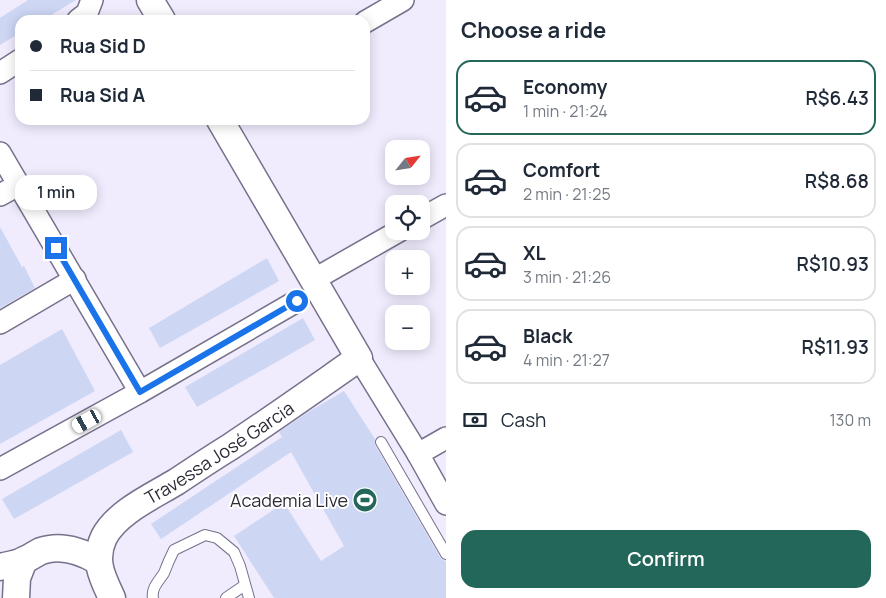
<!DOCTYPE html>
<html lang="en">
<head>
<meta charset="utf-8">
<style>
  body { margin:0; font-family:Manrope,sans-serif; background:#f2f2f3; color:#1f2937; height:100vh; display:flex; flex-direction:column; font-size:19px; white-space:nowrap }
  * { box-sizing:border-box; margin:0 }
  p { font-size:16px; color:#747a83 }
  .icon { flex:none; width:28px; height:28px; fill:none; stroke:currentColor; stroke-width:2; stroke-linecap:round; stroke-linejoin:round }
  .map { position:relative; flex:1; overflow:hidden }
  .panel { display:flex; flex-direction:column; background:#fff; width:440px }
  .panel>* { flex:none }
  .hud { position:absolute; left:15px; top:15px; width:355px; height:110px; border-radius:15px; box-shadow:0 2px 12px #0003; display:grid; align-content:center; height:110px; padding:0 15px; background:#fff }
  .needle { width:32px; rotate:60deg }
  .buttons { position:absolute; left:385px; top:140px; display:grid; gap:10px }
  .buttons a { display:grid; place-items:center; width:45px; height:45px; border-radius:10px; background:#fff; box-shadow:0 2px 12px #0003; font-size:25px }
  .end { position:absolute; width:22px; height:22px; margin:-11px; border:6px solid #1a73e8; background:#fff; box-shadow:0 0 0 2px #fff }
  .from { border-radius:50% }
  .bubble { position:absolute; height:35px; border-radius:15px; background:#fff; box-shadow:0 2px 12px #0003; font-size:16px; font-weight:600; line-height:35px; text-align:center }
  .car { position:absolute; width:15px; height:30px; margin:-15px -8px; border-radius:6px; box-shadow:0 0 4px 1px #0007; background:linear-gradient(#fff 24%,#345 0 40%,#fff 0 76%,#345 0 86%,#fff 0) }
  .hud b { display:flex; align-items:center; gap:18px; height:48px; font-size:19px }
  .hud b+b { border-top:1px solid #e0e1e3 }
  .hud i { width:12px; height:12px; background:#1f2937 }
  ul { padding:0; list-style:none }
  li { display:flex; align-items:center; gap:15px; height:75px; margin:0 10px 8px; padding:0 5px; border:2px solid #e0e1e3; border-radius:15px }
  li div { flex:1 }
  li b { display:block; font-size:19px }
  li em { font-style:normal; font-weight:600 }
  li.on { border-color:#22675a }
  li>.icon { width:45px; height:45px; stroke-width:1.5 }
  h2 { padding:0 15px; font-size:22px; line-height:60px }
  .pay { display:flex; align-items:center; gap:12px; height:55px; padding:0 15px; font-size:19px }
  .pay p { margin-inline-start:auto }
  .action { display:flex; gap:10px; margin-top:auto; padding:10px 15px }
  .action a { flex:1; height:58px; border-radius:15px; background:#22675a; color:#fff; font-size:20px; font-weight:600; line-height:58px; text-align:center }
  main { display:flex; flex:1; min-height:0 }
  .map>svg:first-child { display:block }
  .building { fill:#cdd6f3 }
  .lines { fill:none; stroke-linecap:round; stroke-linejoin:round }
  .service-casing { stroke:#77718c; stroke-width:12 }
  .minor-casing { stroke:#77718c; stroke-width:24 }
  .tertiary-casing { stroke:#77718c; stroke-width:29 }
  .service { stroke:#fff; stroke-width:10 }
  .minor { stroke:#fff; stroke-width:21 }
  .tertiary { stroke:#fff; stroke-width:26 }
  .route { stroke:#1a73e8; stroke-width:6 }
  .labels { text-anchor:middle; dominant-baseline:central; stroke-width:4; stroke-linejoin:round; paint-order:stroke }
  .street-label { font-size:18px; fill:#2e2b37; stroke:#fff }
  .poi-label { font-size:18px; fill:#2e2b37; stroke:#fff; text-anchor:end }
</style>
</head>
<body>
<main>
<div class="map">
<svg width="446" height="598" viewBox="0 0 446 598">
  <rect width="100%" height="100%" fill="#f0ecfe"/>
  <g class="building">
    <polygon points="28,0 76,0 43,20 20,20 20,33 0,45 0,18"/>
    <polygon points="0,227 22,267 24,266 35,288 0,308"/>
    <polygon points="267,258 279,281 160,348 149,328"/>
    <polygon points="303,318 315,340 197,407 185,387"/>
    <polygon points="62,329 95,391 0,444 0,365"/>
    <polygon points="344,391 375,439 375,445 440,557 443,560 446,561 446,598 274,598 234,536 284,503 321,561 344,546 291,452 161,539 151,524 282,437 279,432 310,411"/>
    <polygon points="121,430 133,452 14,519 2,499"/>
  </g>
  <g class="lines">
    <defs>
      <g id="service">
        <polyline points="381,442 446,554"/>
        <path d="M153 598C151 588 159 581 164 573 167 565 170 558 174 550L205 535 217 538 234 552 240 566 249 598"/>
        <polyline points="226,598 245,585"/>
      </g>
      <g id="minor">
        <polyline points="78,20 87,13 92,0"/>
        <polyline points="365,22 403,0"/>
        <polyline points="0,73 20,60"/>
        <polyline points="0,153 140,392"/>
        <polyline points="0,195 18,185"/>
        <polyline points="421,219 446,205"/>
        <polyline points="313,280 399,231"/>
        <polyline points="0,323 75,279"/>
        <polyline points="359,358 418,454 446,504"/>
        <polyline points="418,454 446,438"/>
        <polyline points="0,469 140,392 297,301"/>
      </g>
      <g id="tertiary">
        <polyline points="150,0 162,20"/>
        <path d="M0 567C8 565 16 564 23 561 29 558 35 554 41 551 61 544 81 551 98 561"/>
        <polyline points="16,598 17,578 24,560"/>
        <path id="s1" d="M112 598C102 577 93 560 104 537 117 512 153 496 176 482 194 470 212 458 230 447 274 418 316 388 359 358L220 120"/>
      </g>
    </defs>
    <use href="#service" class="service-casing"/>
    <use href="#minor" class="minor-casing"/>
    <use href="#tertiary" class="tertiary-casing"/>
    <use href="#service" class="service"/>
    <use href="#minor" class="minor"/>
    <use href="#tertiary" class="tertiary"/>
  </g>
  <g class="lines">
    <polyline class="route" points="56,248 140,392 297,301"/>
  </g>
  <defs>
    <symbol id="stadium-disc" viewBox="-11 -11 22 22"><circle r="9.5" fill="#22675a" stroke="#fff"/><path d="M0-5a6.5 5 0 1 0 0 10a6.5 5 0 1 0 0-10ZM-3.5-1.8h7v3.6h-7Z" fill="#fff"/></symbol>
  </defs>
  <g fill-rule="evenodd">
    <use href="#stadium-disc" x="351" y="486" width="28" height="28"/>
  </g>
  <g class="labels">
    <g class="street-label">
      <text stroke="none"><textPath href="#s1" startOffset="208">Travessa José Garcia</textPath></text>
    </g>
    <g class="poi-label">
      <text x="348" y="500">Academia Live</text>
    </g>
  </g>
</svg>
<div class="buttons">
<a><svg class="needle" viewBox="-14 -14 28 28"><path d="M0-13l5 13h-10z" fill="#e53935"/><path d="M0 13l5-13h-10z" fill="#747a83"/></svg></a>
<a><svg class="icon" aria-label="locate" viewBox="0 0 24 24"><circle cx="12" cy="12" r="6"/><path d="M12 2v4M12 18v4M2 12h4M18 12h4"/></svg></a>
<a>+</a>
<a>−</a>
</div>
<i class="end from" style="left:297px;top:301px"></i>
<i class="end" style="left:56px;top:248px"></i>
<div class="bubble" style="left:15px;top:175px;width:82px">1 min</div>
<i class="car" style="left:87px;top:421px;rotate:241deg"></i>
<div class="hud">
<b><i class="from"></i>Rua Sid D</b>
<b><i></i>Rua Sid A</b>
</div>
</div>
<section class="panel">
<h2>Choose a ride</h2>
<ul>
<li class="on"><svg class="icon" aria-label="car" viewBox="0 0 24 24"><path d="M5 17H2v-5l4-1 3-4h7l3 4 3 1v5h-3M9 17h6M6 11h13"/><circle cx="7" cy="17" r="2"/><circle cx="17" cy="17" r="2"/></svg><div><b>Economy</b><p>1 min · 21:24</p></div><em>R$6.43</em></li>
<li><svg class="icon" aria-label="car" viewBox="0 0 24 24"><path d="M5 17H2v-5l4-1 3-4h7l3 4 3 1v5h-3M9 17h6M6 11h13"/><circle cx="7" cy="17" r="2"/><circle cx="17" cy="17" r="2"/></svg><div><b>Comfort</b><p>2 min · 21:25</p></div><em>R$8.68</em></li>
<li><svg class="icon" aria-label="car" viewBox="0 0 24 24"><path d="M5 17H2v-5l4-1 3-4h7l3 4 3 1v5h-3M9 17h6M6 11h13"/><circle cx="7" cy="17" r="2"/><circle cx="17" cy="17" r="2"/></svg><div><b>XL</b><p>3 min · 21:26</p></div><em>R$10.93</em></li>
<li><svg class="icon" aria-label="car" viewBox="0 0 24 24"><path d="M5 17H2v-5l4-1 3-4h7l3 4 3 1v5h-3M9 17h6M6 11h13"/><circle cx="7" cy="17" r="2"/><circle cx="17" cy="17" r="2"/></svg><div><b>Black</b><p>4 min · 21:27</p></div><em>R$11.93</em></li>
</ul>
<div class="pay"><svg class="icon" aria-label="cash" viewBox="0 0 24 24"><path d="M3 7h18v10H3z"/><circle cx="12" cy="12" r="2"/></svg>Cash<p>130 m</p></div>
<div class="action"><a>Confirm</a></div>
</section>
</main>
</body>
</html>
